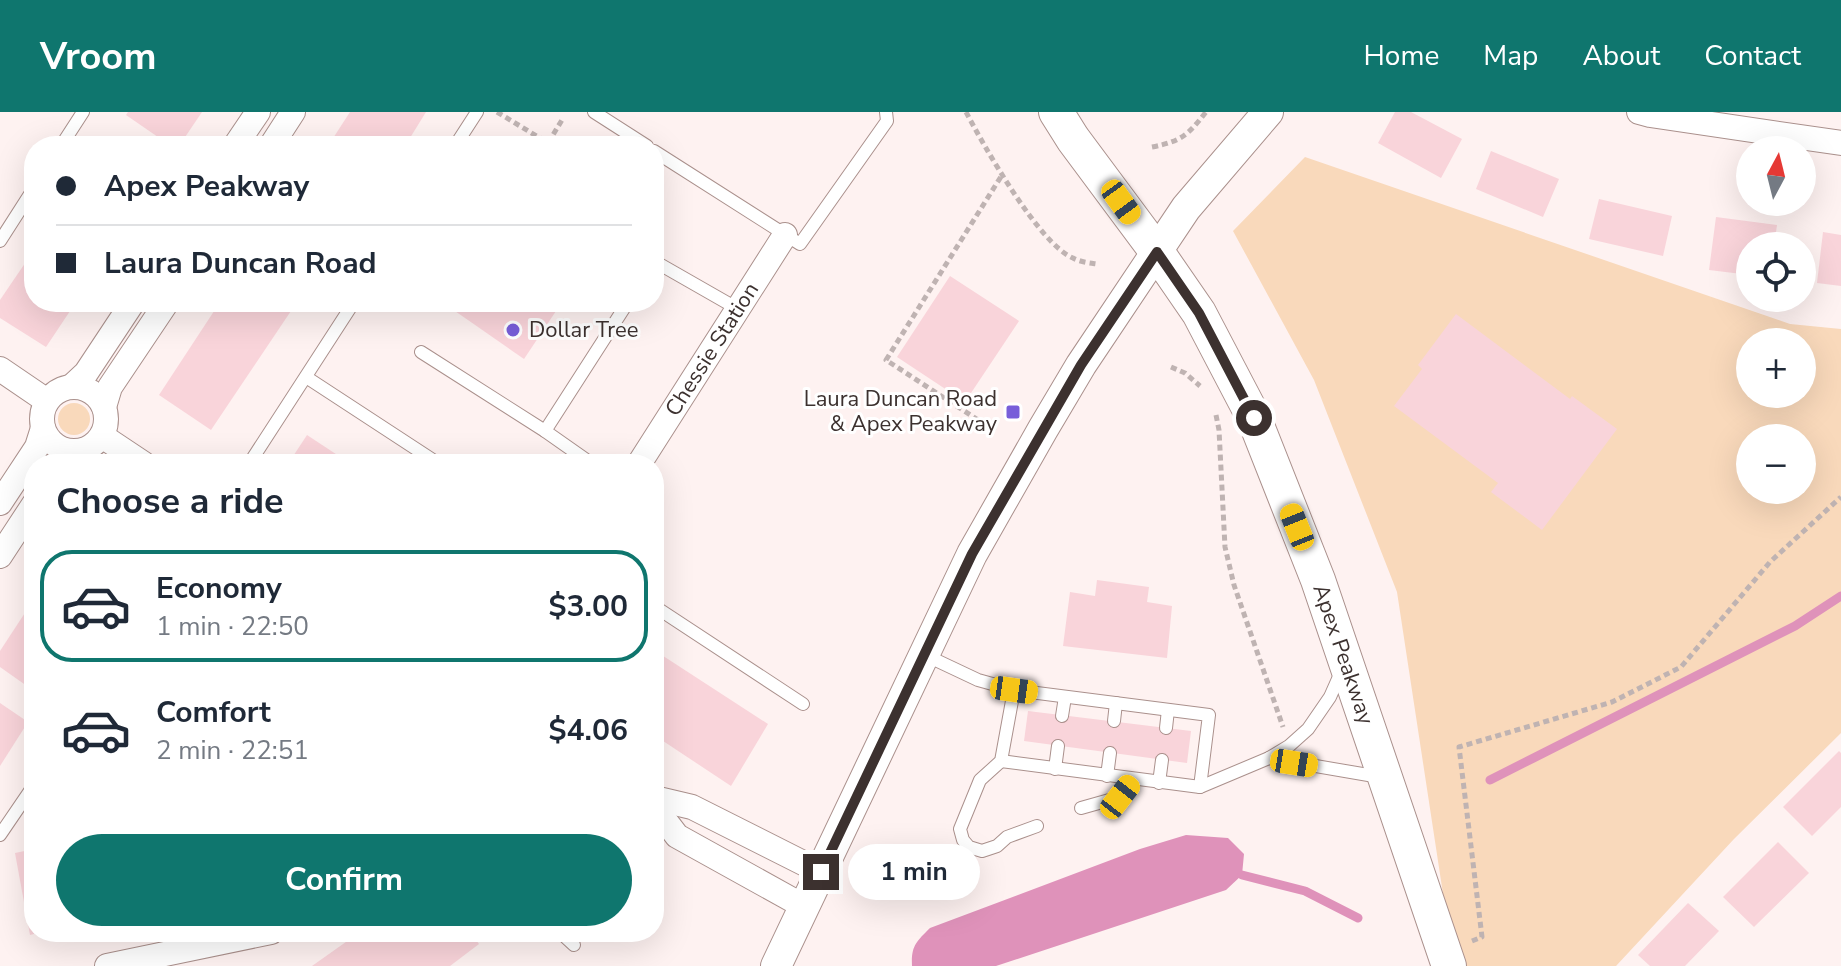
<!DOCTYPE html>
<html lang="en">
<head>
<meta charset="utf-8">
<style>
  body { margin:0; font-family:"Nunito Sans",sans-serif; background:#f6f6f7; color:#1f2937; height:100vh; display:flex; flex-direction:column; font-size:30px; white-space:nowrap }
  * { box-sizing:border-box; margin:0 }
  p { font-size:26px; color:#747a83 }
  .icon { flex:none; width:44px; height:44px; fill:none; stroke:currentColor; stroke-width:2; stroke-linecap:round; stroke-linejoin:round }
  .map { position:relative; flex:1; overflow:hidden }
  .sheet { position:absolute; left:24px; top:342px; width:640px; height:488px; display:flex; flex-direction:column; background:#fff; border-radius:32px; box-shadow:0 8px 32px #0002 }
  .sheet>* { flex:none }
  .guide { position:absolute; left:24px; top:24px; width:640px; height:176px; border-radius:32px; box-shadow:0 8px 32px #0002; display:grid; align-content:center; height:176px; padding:0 32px; background:#fff }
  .needle { width:52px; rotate:7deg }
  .controls { position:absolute; left:1736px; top:24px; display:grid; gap:16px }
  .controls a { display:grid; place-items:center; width:80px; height:80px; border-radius:50%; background:#fff; box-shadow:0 8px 32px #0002; font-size:40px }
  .end { position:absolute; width:36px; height:36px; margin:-18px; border:10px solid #3c312f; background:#fff; box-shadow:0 0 0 4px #fff }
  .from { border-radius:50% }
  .bubble { position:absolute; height:56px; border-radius:28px; background:#fff; box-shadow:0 8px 32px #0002; font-size:26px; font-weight:700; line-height:56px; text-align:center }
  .car { position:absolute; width:24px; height:48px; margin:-24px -12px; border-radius:10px; box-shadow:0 0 6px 2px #0007; background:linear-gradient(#f5c518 24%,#345 0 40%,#f5c518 0 76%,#345 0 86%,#f5c518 0) }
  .guide b { display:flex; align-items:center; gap:28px; height:76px; font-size:30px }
  .guide b+b { border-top:2px solid #e0e1e3 }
  .guide i { width:20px; height:20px; background:#1f2937 }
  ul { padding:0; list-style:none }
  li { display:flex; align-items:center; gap:24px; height:112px; margin:0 16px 12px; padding:0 16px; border:4px solid transparent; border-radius:32px }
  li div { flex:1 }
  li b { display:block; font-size:30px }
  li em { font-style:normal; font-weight:700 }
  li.current { border-color:#0f766e }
  li>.icon { width:72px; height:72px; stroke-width:1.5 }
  h2 { padding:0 32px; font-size:36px; line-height:96px }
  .cta { display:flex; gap:16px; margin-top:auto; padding:16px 32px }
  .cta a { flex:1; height:92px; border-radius:48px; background:#0f766e; color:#fff; font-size:32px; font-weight:700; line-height:92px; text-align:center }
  header { display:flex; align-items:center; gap:48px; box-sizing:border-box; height:112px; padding:0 40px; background:#0f766e; color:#fff }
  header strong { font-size:38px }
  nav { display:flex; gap:44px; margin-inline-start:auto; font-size:28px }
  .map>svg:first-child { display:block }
  .green { fill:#f9d9bb; fill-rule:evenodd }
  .water { fill:#df92ba }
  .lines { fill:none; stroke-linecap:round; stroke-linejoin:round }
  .stream { stroke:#df92ba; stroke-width:9 }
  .building { fill:#f9d4da }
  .service-casing { stroke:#aa908c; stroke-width:14 }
  .minor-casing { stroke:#aa908c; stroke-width:26 }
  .tertiary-casing { stroke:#aa908c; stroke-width:32 }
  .secondary-casing { stroke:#aa908c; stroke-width:36 }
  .path { stroke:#bfb3b2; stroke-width:5; stroke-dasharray:6 4; stroke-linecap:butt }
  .service { stroke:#fff; stroke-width:12 }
  .minor { stroke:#fff; stroke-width:24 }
  .tertiary { stroke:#fff; stroke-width:30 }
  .secondary { stroke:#fff; stroke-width:34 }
  .route { stroke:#3c312f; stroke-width:10 }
  .poi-dot { fill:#785ed9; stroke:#fff; stroke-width:3 }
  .labels { text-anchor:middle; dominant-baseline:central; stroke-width:6; stroke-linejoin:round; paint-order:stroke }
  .poi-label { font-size:22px; fill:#3c312f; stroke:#fff; text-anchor:start }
  .street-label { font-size:22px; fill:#3c312f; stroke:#fff }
</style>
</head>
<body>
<header>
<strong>Vroom</strong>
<nav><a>Home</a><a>Map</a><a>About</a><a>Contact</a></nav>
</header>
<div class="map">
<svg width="1841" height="854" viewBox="0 0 1841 854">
  <rect width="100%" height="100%" fill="#fef2f1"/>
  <g class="green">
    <path d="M1305 45 1790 212 1841 217V621L1734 727 1616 854H1454L1397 480 1314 268 1233 119ZM1750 230H1802V282H1750ZM1750 326H1802V378H1750Z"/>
    <circle cx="74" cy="307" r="16"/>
  </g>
  <path class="water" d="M1186 723 1228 726 1244 742 1242 763 1226 778 996 854H912C911 834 916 830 930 816L1140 737Z"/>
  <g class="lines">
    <g class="stream">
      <polyline points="1490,668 1795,514 1841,484"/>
      <polyline points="1242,763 1305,779 1358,806"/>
    </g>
  </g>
  <g class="building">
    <polygon points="128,0 202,0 179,34 171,34 126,3"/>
    <polygon points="350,0 426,0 405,34 328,34"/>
    <polygon points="1395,0 1411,0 1462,27 1441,66 1378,31"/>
    <polygon points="1491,39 1559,67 1543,105 1476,77"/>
    <polygon points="1599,87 1672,104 1663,144 1589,127"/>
    <polygon points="1716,105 1777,113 1774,134 1750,134 1750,163 1709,158"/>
    <polygon points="1823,120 1841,123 1841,174 1817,171"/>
    <polygon points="34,138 34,190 76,190 46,235 0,206 0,188"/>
    <polygon points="950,164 1019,209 965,290 897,245"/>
    <polygon points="220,190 297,190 211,318 159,283"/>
    <polygon points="442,190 562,190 524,247"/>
    <polygon points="1456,202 1570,287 1572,284 1617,317 1542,418 1491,380 1498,371 1394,294 1422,257 1418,253"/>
    <polygon points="307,323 351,352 288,352"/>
    <polygon points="1097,468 1149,475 1147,490 1172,494 1167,546 1063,534 1070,480 1095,484"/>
    <polygon points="34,487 34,579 0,555 0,539"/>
    <polygon points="654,538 768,612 731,674 654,623"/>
    <polygon points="0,591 28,610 0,654"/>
    <polygon points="1028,599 1191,619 1187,651 1024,629"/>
    <polygon points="1839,639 1841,641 1841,695 1812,724 1783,695"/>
    <polygon points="1778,730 1809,761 1754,815 1723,785"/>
    <polygon points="34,737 34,822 30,823 15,741"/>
    <polygon points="1688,791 1719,819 1685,854 1650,854 1638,843"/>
    <polygon points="360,820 470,820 479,832 450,854 312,854"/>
  </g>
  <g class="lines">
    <defs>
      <g id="service">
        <polyline points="594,0 647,34"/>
        <polyline points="61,34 83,0"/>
        <polyline points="455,34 477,0"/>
        <polyline points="654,39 800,132 887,9 886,0"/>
        <polyline points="0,129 34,76"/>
        <polyline points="654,149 738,197"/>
        <polyline points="421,240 545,319"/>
        <polyline points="306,265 439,352"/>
        <polyline points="249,352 354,190"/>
        <polyline points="592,352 545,319 628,190"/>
        <polyline points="654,494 803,592"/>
        <polyline points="925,543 978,568 1014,578 1209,603 1200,675"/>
        <polyline points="1014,578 1001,649 980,668 960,717 963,728 969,735 982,739 997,734 1007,725 1037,714"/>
        <polyline points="1062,604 1065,585"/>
        <polyline points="1114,609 1116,591"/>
        <polyline points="1166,616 1168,598"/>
        <polyline points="1269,646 1380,665"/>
        <polyline points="1001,649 1200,675 1269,646 1289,634 1308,617 1330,585 1342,558"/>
        <polyline points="1055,657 1058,634"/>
        <polyline points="1107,664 1110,641"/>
        <polyline points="1159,671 1162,648"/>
        <polyline points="1081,696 1120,685 1133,668"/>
        <polyline points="0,723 34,673"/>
        <polyline points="560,820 574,833"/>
      </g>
      <g id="minor">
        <polyline points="1639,0 1650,3 1841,31"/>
        <polyline points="235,34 258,0"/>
        <polyline points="271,34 293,0"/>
        <polyline points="0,257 47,289"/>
        <circle cx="74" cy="307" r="32"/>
        <polyline points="71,275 86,261 133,190"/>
        <polyline points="104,295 110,275 167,190"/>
        <polyline points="102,324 144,352"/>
        <path id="s1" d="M639 352 785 123"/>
        <polyline points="0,391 37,335 43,316"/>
        <polyline points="0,444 34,392"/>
        <polyline points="654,686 692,695 821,760"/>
        <polyline points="654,694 677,724 805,795"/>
        <polyline points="107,854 271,820"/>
      </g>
      <polyline id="tertiary" points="776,854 972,442 1043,317 1081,253 1186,96 1268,0"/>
      <g id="secondary">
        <path id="s2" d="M1056 0 1073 27 1157 140 1199 201 1254 306 1318 468 1449 854"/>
      </g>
    </defs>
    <use href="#service" class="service-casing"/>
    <use href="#minor" class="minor-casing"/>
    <use href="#tertiary" class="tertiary-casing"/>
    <use href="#secondary" class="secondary-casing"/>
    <g class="path">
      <polyline points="497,0 548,31 562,8"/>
      <path d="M966 0C984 34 1039 132 1073 146 1080 150 1090 151 1097 152"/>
      <path d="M1152 35C1182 29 1188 23 1206 0"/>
      <polyline points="1171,255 1185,261 1200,274"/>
      <polyline points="1216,303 1219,318 1225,435 1234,473 1283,615"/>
      <polyline points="995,319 886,248 1002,63"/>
      <polyline points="1472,829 1482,825 1459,635 1612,590 1681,555 1770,450 1841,385"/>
    </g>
    <use href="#service" class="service"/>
    <use href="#minor" class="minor"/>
    <use href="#tertiary" class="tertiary"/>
    <use href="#secondary" class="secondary"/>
  </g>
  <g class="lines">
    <polyline class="route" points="821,760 972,442 1081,253 1157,140 1199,201 1254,306"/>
  </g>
  <g class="poi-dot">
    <circle cx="513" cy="218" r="8"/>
    <rect x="1005" y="292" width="16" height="16" rx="4"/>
  </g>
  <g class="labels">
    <g class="poi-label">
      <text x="529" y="218">Dollar Tree</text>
      <text x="997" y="287" text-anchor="end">Laura Duncan Road<tspan x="997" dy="25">&amp; Apex Peakway</tspan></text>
    </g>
    <g class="street-label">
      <text stroke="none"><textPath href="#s1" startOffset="136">Chessie Station</textPath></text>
      <text stroke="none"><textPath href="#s2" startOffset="618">Apex Peakway</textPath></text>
    </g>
  </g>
</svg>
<div class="controls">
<a><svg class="needle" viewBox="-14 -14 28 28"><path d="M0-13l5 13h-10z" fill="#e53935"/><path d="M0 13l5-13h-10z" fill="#747a83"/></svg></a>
<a><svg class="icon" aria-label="locate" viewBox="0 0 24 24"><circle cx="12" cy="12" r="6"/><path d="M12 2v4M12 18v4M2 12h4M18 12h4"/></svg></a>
<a>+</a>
<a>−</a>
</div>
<i class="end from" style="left:1254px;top:306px"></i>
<i class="end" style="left:821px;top:760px"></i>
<div class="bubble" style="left:848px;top:732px;width:132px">1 min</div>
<i class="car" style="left:1121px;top:90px;rotate:144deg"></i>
<i class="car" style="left:1297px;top:415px;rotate:338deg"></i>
<i class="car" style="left:1014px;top:578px;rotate:98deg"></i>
<i class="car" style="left:1294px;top:651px;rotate:99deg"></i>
<i class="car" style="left:1120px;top:685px;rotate:38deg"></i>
<div class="guide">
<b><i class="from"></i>Apex Peakway</b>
<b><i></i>Laura Duncan Road</b>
</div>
<section class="sheet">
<h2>Choose a ride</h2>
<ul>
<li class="current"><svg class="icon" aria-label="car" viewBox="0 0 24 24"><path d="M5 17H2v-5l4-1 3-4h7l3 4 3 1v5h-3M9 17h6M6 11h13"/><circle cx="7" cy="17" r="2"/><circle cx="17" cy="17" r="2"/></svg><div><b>Economy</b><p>1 min · 22:50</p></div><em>$3.00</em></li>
<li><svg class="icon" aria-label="car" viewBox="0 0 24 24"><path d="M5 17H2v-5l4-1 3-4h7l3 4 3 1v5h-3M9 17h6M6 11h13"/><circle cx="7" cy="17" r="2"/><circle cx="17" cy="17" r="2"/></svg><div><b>Comfort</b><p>2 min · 22:51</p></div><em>$4.06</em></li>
</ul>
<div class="cta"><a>Confirm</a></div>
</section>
</div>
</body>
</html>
